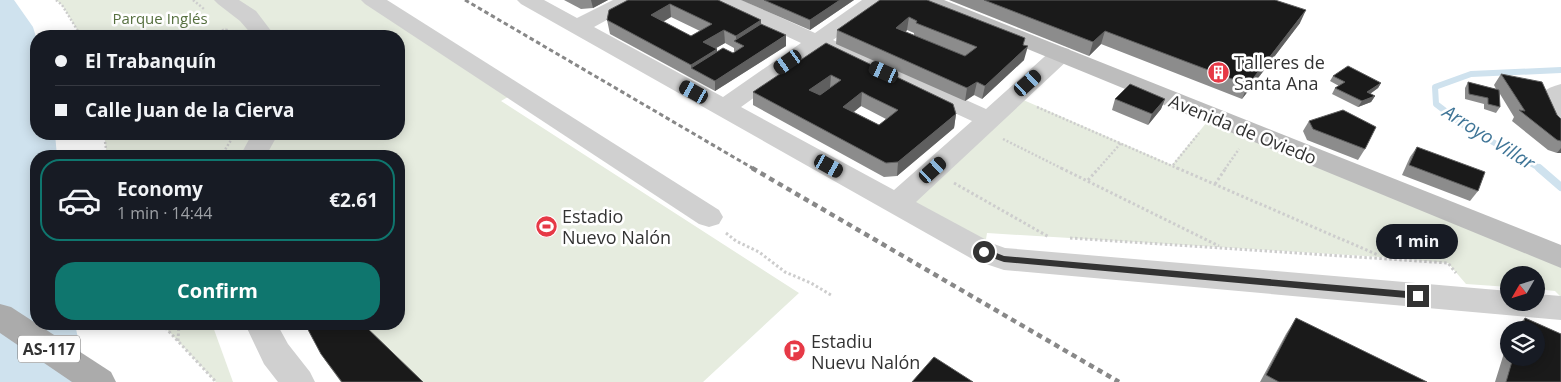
<!DOCTYPE html>
<html lang="en">
<head>
<meta charset="utf-8">
<style>
  body { margin:0; font-family:"Open Sans",sans-serif; background:#242831; color:#f1f3f6; height:100vh; display:flex; flex-direction:column; font-size:19px; white-space:nowrap }
  * { box-sizing:border-box; margin:0 }
  p { font-size:16px; color:#9ea1a6 }
  .icon { flex:none; width:28px; height:28px; fill:none; stroke:currentColor; stroke-width:2; stroke-linecap:round; stroke-linejoin:round }
  .map { position:relative; flex:1; overflow:hidden }
  .side { position:absolute; left:30px; top:150px; width:375px; height:180px; display:flex; flex-direction:column; background:#171b24; border-radius:20px; box-shadow:0 2px 12px #0003 }
  .side>* { flex:none }
  .hud { position:absolute; left:30px; top:30px; width:375px; height:110px; border-radius:20px; box-shadow:0 2px 12px #0003; display:grid; align-content:center; height:110px; padding:0 25px; background:#171b24 }
  .needle { width:32px; rotate:231deg }
  .controls { position:absolute; left:1500px; top:266px; display:grid; gap:10px }
  .controls a { display:grid; place-items:center; width:45px; height:45px; border-radius:50%; background:#171b24; box-shadow:0 2px 12px #0003; font-size:25px }
  .end { position:absolute; width:22px; height:22px; margin:-11px; border:6px solid #333; background:#fff; box-shadow:0 0 0 2px #fff }
  .from { border-radius:50% }
  .bubble { position:absolute; height:35px; border-radius:18px; background:#171b24; box-shadow:0 2px 12px #0003; font-size:16px; font-weight:700; line-height:35px; text-align:center }
  .car { position:absolute; width:15px; height:30px; margin:-15px -8px; border-radius:6px; box-shadow:0 0 4px 1px #0007; background:linear-gradient(#222 24%,#8ab4d8 0 40%,#222 0 76%,#8ab4d8 0 86%,#222 0) }
  .hud b { display:flex; align-items:center; gap:18px; height:48px; font-size:19px }
  .hud b+b { border-top:1px solid #363941 }
  .hud i { width:12px; height:12px; background:#f1f3f6 }
  ul { padding:9px 0 0; list-style:none }
  li { display:flex; align-items:center; gap:15px; height:82px; margin:0 10px 8px; padding:0 15px; border:2px solid transparent; border-radius:20px }
  li div { flex:1 }
  li b { display:block; font-size:19px }
  li em { font-style:normal; font-weight:700 }
  li.selected { border-color:#0f766e }
  li>.icon { width:45px; height:45px; stroke-width:1.5 }
  .action { display:flex; gap:10px; margin-top:auto; padding:10px 25px }
  .action a { flex:1; height:58px; border-radius:20px; background:#0f766e; color:#fff; font-size:20px; font-weight:700; line-height:58px; text-align:center }
  .map>svg:first-child { display:block }
  .green { fill:#e6ecdf }
  .water { fill:#cfe2ee }
  .lines { fill:none; stroke-linecap:round; stroke-linejoin:round }
  .stream-far1 { stroke:#cfe2ee; stroke-width:6 }
  .stream { stroke:#cfe2ee; stroke-width:8 }
  .path-far1 { stroke:#cdcdcd; stroke-width:2.5; stroke-dasharray:2 2; stroke-linecap:butt }
  .path { stroke:#cdcdcd; stroke-width:3; stroke-dasharray:2.5 2.5; stroke-linecap:butt }
  .street { fill:#d0d0d0; fill-rule:evenodd }
  .secondary { fill:#bdbdbd; fill-rule:evenodd }
  .primary { fill:#ababab; fill-rule:evenodd }
  .rail-far1 { stroke:#888; stroke-width:3; stroke-dasharray:4.5 3; stroke-linecap:butt }
  .rail { stroke:#888; stroke-width:4.5; stroke-dasharray:5.5 4.5; stroke-linecap:butt }
  .wall { fill:#8c8c8c; fill-rule:evenodd }
  .shaded-wall { fill:#5f5f5f }
  .building { fill:#1a1a1a; stroke:#5f5f5f; fill-rule:evenodd }
  .route { fill:#333 }
  .labels { text-anchor:middle; dominant-baseline:central; stroke-width:5; stroke-linejoin:round; paint-order:stroke }
  .far-park-label { font-size:15px; fill:#56703f; stroke:#fff }
  .shield { fill:#fff; stroke:#707070; stroke-width:1 }
  .shield-label { font-size:16px; font-weight:bold; fill:#333 }
  .poi-label { font-size:18px; fill:#333; stroke:#fff; text-anchor:start }
  .street-label { font-size:18px; fill:#333; stroke:#fff }
  .water-label { font-size:19px; font-style:italic; fill:#3f7597; stroke:#fff }
</style>
</head>
<body>
<div class="map">
<svg width="1561" height="382" viewBox="0 0 1561 382">
  <rect width="100%" height="100%" fill="#fff"/>
  <g class="green">
    <polygon points="56,0 372,0 515,93 501,101 799,293 703,382 341,382 325,360 307,324 399,324 399,156 107,156 104,134 399,134 399,36 81,36 62,5"/>
    <polygon points="1014,96 1172,165 1211,117 1561,257 1561,297 1555,291 1536,289 1536,275 1509,275 1509,287 1466,284 1448,263 1381,257 987,233 984,252 897,203"/>
    <polygon points="162,324 212,324 233,382 216,382"/>
  </g>
  <polygon class="water" points="0,0 14,0 33,27 36,37 36,134 55,134 57,156 36,156 36,324 75,324 87,382 0,382"/>
  <g class="lines">
    <polyline class="stream-far1" points="1541,169 1466,127 1436,104 1435,87 1471,74 1561,70"/>
    <polyline class="stream" points="1539,168 1561,187"/>
    <g class="path-far1">
      <polyline points="56,0 62,5 81,36"/>
      <polyline points="193,0 204,9"/>
      <polyline points="226,29 231,36"/>
      <polyline points="207,36 226,29"/>
      <polyline points="1037,107 1179,169"/>
      <polyline points="104,134 107,156"/>
      <polyline points="1003,139 1063,169"/>
      <polyline points="221,156 235,134"/>
      <polyline points="1173,165 1199,133"/>
      <polyline points="1098,169 1121,143"/>
      <polyline points="1225,169 1239,149"/>
    </g>
    <g class="path">
      <polyline points="1061,168 1219,246"/>
      <polyline points="1177,168 1378,255"/>
      <polyline points="1088,180 1099,168"/>
      <polyline points="954,183 1049,237"/>
      <polyline points="1215,184 1226,168"/>
      <polyline points="726,233 736,241 759,252 785,272 811,283 831,295"/>
      <polyline points="1070,238 1448,263 1456,273"/>
      <polyline points="162,324 216,382"/>
      <polyline points="178,341 179,324"/>
    </g>
    <g class="street">
      <polygon points="214,0 239,0 256,11 275,36 253,36 240,21 218,4"/>
      <polygon points="361,0 387,0 719,210 723,217 719,224 709,227 699,224 365,4"/>
      <path d="M517 0H544L577 18 613 0H640L636 4 594 27 723 97 801 43 718 4 714 0H742L815 33 862 0H887L883 4 833 40 986 109 1053 49 1061 47 1069 49 1072 54 1069 59 916 202 994 244 1005 248 1509 291V302H1536V294L1561 296V320L1004 270 974 260 521 4ZM819 51 972 121 894 190 741 107Z"/>
      <path d="M1561 84V136L1552 134C1537 111 1528 92 1561 84Z"/>
      <polygon points="252,134 278,134 266,156 240,156"/>
      <polygon points="245,324 277,324 288,344 310,372 315,382 278,382 264,364"/>
    </g>
    <polygon class="secondary" points="914,0 944,0 1561,245 1561,268 918,4"/>
    <polygon class="primary" points="0,304 11,307 111,372 116,382 72,382 0,333"/>
    <polyline class="rail-far1" points="465,0 754,169"/>
    <polyline class="rail" points="752,168 1119,382"/>
  </g>
  <g class="wall">
    <polygon points="564,0 608,0 593,8 581,9"/>
    <path d="M718 0 761 20V24L786 46 715 91 610 34 607 20 609 10ZM671 17 700 31 691 36 663 22ZM725 43 734 48V51L735 52 733 53 717 52 716 48Z"/>
    <polygon points="741,0 854,0 810,30"/>
    <path d="M880 0 1023 45 1024 60 982 99 974 95 965 101 836 44 837 30ZM907 30 914 33V35L906 32Z"/>
    <polygon points="949,0 1275,0 1300,23 1242,99 1101,44 1089,56"/>
    <path d="M826 43 956 114 954 128 897 176 884 177 753 105V92ZM861 106 886 119 879 125 854 112Z"/>
    <polygon points="1501,74 1557,115 1561,119 1561,153 1557,153 1548,150 1512,121 1514,117 1500,94 1500,107 1496,113 1484,109 1484,104 1465,99 1465,88 1468,82 1496,89 1494,85"/>
    <polygon points="1333,76 1381,83 1378,88 1370,94 1375,96 1371,102 1358,107 1332,94 1335,88 1339,86 1330,81"/>
    <polygon points="1115,99 1165,99 1161,109 1148,125 1112,110"/>
    <polygon points="1309,121 1365,149 1358,160 1307,140 1303,131"/>
    <polygon points="1417,147 1478,191 1470,201 1402,175 1410,157"/>
    <polygon points="1296,318 1427,382 1260,382 1286,334"/>
    <polygon points="1525,318 1561,334 1561,382 1495,382 1509,337 1509,358 1536,358 1536,330 1513,330"/>
    <polygon points="305,324 423,382 341,382 325,360"/>
  </g>
  <g class="shaded-wall">
    <polygon points="591,0 608,0 593,8"/>
    <polygon points="840,0 854,0 810,30 810,20"/>
    <polygon points="670,4 671,17 652,28 651,15"/>
    <polygon points="1306,10 1300,23 1242,99 1248,85"/>
    <polygon points="909,17 907,30 895,41 896,28"/>
    <polygon points="761,20 761,34 736,43 736,36"/>
    <polygon points="724,30 725,43 704,55 703,42"/>
    <polygon points="1105,31 1101,44 1089,56 1093,42"/>
    <polygon points="786,35 786,46 715,91 715,81"/>
    <polygon points="1028,46 1024,60 982,99 985,86"/>
    <polygon points="717,49 718,62 691,68 691,65"/>
    <polygon points="831,75 830,88 808,103 809,90"/>
    <polygon points="977,82 974,95 965,101 967,88"/>
    <polygon points="1381,83 1378,88 1364,98 1367,92"/>
    <polygon points="862,92 861,106 843,120 843,107"/>
    <polygon points="1375,96 1371,102 1358,107 1362,101"/>
    <polygon points="1165,99 1161,109 1148,125 1152,114"/>
    <polygon points="956,114 954,128 897,176 898,162"/>
    <polygon points="1561,148 1561,153 1557,153"/>
  </g>
  <g class="building">
    <path d="M628 0H718L761 20 736 36 724 30 703 42 717 49 691 65 607 20 609 10ZM670 4 712 24 691 36 651 15Z"/>
    <polygon points="764,0 840,0 810,20"/>
    <path d="M880 0H927L1025 38 1023 45 1028 46 985 86 977 82 967 88 837 30ZM909 17 917 21 916 23 977 47 965 56 896 28Z"/>
    <polygon points="984,0 1275,0 1306,10 1248,85 1105,31 1093,42"/>
    <polygon points="761,24 786,35 715,81 691,68 723,48 733,53 744,46 734,41"/>
    <path d="M826 43 953 104 956 114 898 162 886 163 753 92ZM831 75 841 80 820 95 809 90ZM862 92 869 96 898 110 879 125 843 107Z"/>
    <polygon points="1348,66 1381,83 1367,92 1375,96 1362,101 1335,88 1345,82 1333,76"/>
    <polygon points="1501,74 1542,82 1557,115 1561,119 1561,141 1557,140 1519,110 1525,111"/>
    <polygon points="1468,82 1499,90 1500,107 1488,104 1488,98 1469,94"/>
    <polygon points="1130,84 1165,99 1152,114 1115,99"/>
    <polygon points="1343,110 1376,127 1365,149 1313,129 1309,121"/>
    <polygon points="1417,147 1485,172 1478,191 1409,165"/>
    <polygon points="1296,318 1427,382 1279,382 1266,375"/>
    <polygon points="1525,318 1561,334 1561,382 1506,382 1513,358 1536,358 1536,330 1521,330"/>
    <polygon points="305,324 363,324 423,382 342,382 321,354"/>
    <polygon points="934,357 973,382 912,382"/>
  </g>
  <polygon class="route" points="984,248 1004,256 1418,292 1423,296 1418,299 1004,262 981,254 981,249"/>
  <defs>
    <symbol id="building-disc" viewBox="-11 -11 22 22"><circle r="9.5" fill="#e63946" stroke="#fff"/><path d="M-4-6H4V6H1V3H-1V6H-4ZM-2.5-4.3h1.7v1.8h-1.7ZM.8-4.3h1.7v1.8H.8ZM-2.5-1h1.7V.8h-1.7ZM.8-1h1.7V.8H.8Z" fill="#fff"/></symbol>
    <symbol id="stadium-disc" viewBox="-11 -11 22 22"><circle r="9.5" fill="#e63946" stroke="#fff"/><path d="M0-5a6.5 5 0 1 0 0 10a6.5 5 0 1 0 0-10ZM-3.5-1.8h7v3.6h-7Z" fill="#fff"/></symbol>
    <symbol id="parking-disc" viewBox="-11 -11 22 22"><circle r="9.5" fill="#e63946" stroke="#fff"/><path d="M-3.5-5.5H1a3.5 3.5 0 0 1 0 7H-1V5.5H-3.5ZM-1-3.4V-.6H.8a1.4 1.4 0 0 0 0-2.8Z" fill="#fff"/></symbol>
  </defs>
  <g fill-rule="evenodd">
    <use href="#building-disc" x="1206" y="60" width="25" height="25"/>
    <use href="#stadium-disc" x="534" y="214" width="25" height="25"/>
    <use href="#parking-disc" x="782" y="338" width="25" height="25"/>
  </g>
  <g class="labels">
    <g class="far-park-label">
      <text x="160" y="18">Parque Inglés</text>
    </g>
    <rect class="shield" x="18" y="335.5" width="62" height="27" rx="4"/>
    <g class="shield-label">
      <text x="49" y="349">AS-117</text>
    </g>
    <g class="poi-label">
      <text x="1234" y="62">Talleres de<tspan x="1234" dy="21">Santa Ana</tspan></text>
      <text x="562" y="216">Estadio<tspan x="562" dy="21">Nuevo Nalón</tspan></text>
      <text x="811" y="341">Estadiu<tspan x="811" dy="21">Nuevu Nalón</tspan></text>
    </g>
    <g class="street-label">
      <text transform="translate(1243 129) rotate(22)">Avenida de Oviedo</text>
    </g>
    <g class="water-label">
      <text transform="translate(1489 137) rotate(32)">Arroyo Villar</text>
    </g>
  </g>
</svg>
<div class="controls">
<a><svg class="needle" viewBox="-14 -14 28 28"><path d="M0-13l5 13h-10z" fill="#e53935"/><path d="M0 13l5-13h-10z" fill="#9ea1a6"/></svg></a>
<a><svg class="icon" aria-label="layers" viewBox="0 0 24 24"><path d="M12 4l9 5-9 5-9-5zM3 14l9 5 9-5"/></svg></a>
</div>
<i class="end from" style="left:984px;top:252px"></i>
<i class="end" style="left:1418px;top:296px"></i>
<div class="bubble" style="left:1376px;top:224px;width:82px">1 min</div>
<i class="car" style="left:788px;top:62px;rotate:235deg"></i>
<i class="car" style="left:884px;top:72px;rotate:294deg"></i>
<i class="car" style="left:1028px;top:83px;rotate:48deg"></i>
<i class="car" style="left:694px;top:92px;rotate:299deg"></i>
<i class="car" style="left:829px;top:166px;rotate:119deg"></i>
<i class="car" style="left:933px;top:170px;rotate:48deg"></i>
<div class="hud">
<b><i class="from"></i>El Trabanquín</b>
<b><i></i>Calle Juan de la Cierva</b>
</div>
<section class="side">
<ul>
<li class="selected"><svg class="icon" aria-label="car" viewBox="0 0 24 24"><path d="M5 17H2v-5l4-1 3-4h7l3 4 3 1v5h-3M9 17h6M6 11h13"/><circle cx="7" cy="17" r="2"/><circle cx="17" cy="17" r="2"/></svg><div><b>Economy</b><p>1 min · 14:44</p></div><em>€2.61</em></li>
</ul>
<div class="action"><a>Confirm</a></div>
</section>
</div>
</body>
</html>
